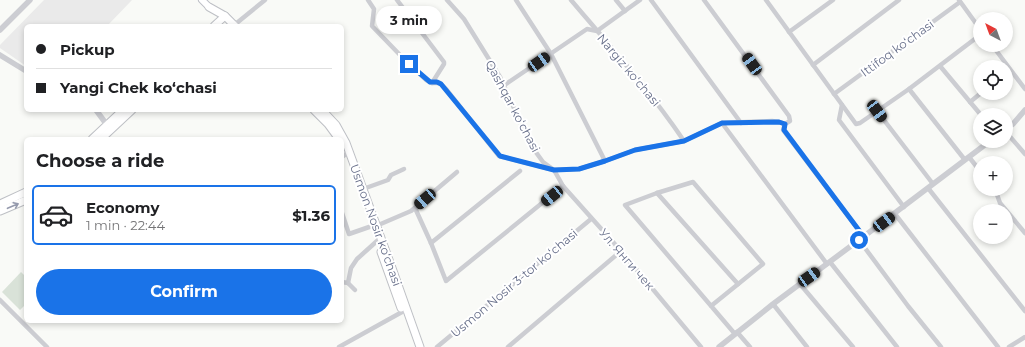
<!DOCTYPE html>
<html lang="en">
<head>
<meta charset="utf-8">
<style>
  body { margin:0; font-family:Montserrat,sans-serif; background:#f2f2f2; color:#202124; height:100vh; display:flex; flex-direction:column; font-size:15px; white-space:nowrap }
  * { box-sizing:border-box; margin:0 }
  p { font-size:13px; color:#757577 }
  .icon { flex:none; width:22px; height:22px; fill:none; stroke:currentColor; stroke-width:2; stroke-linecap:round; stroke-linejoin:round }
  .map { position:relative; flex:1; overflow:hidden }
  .side { position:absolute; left:24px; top:137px; width:320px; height:186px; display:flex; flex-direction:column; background:#fff; border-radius:6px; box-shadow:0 2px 6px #0003 }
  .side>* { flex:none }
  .guide { position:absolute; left:24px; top:24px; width:320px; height:88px; border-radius:6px; box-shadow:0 2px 6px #0003; display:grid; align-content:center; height:88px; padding:0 12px; background:#fff }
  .needle { width:26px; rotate:319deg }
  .buttons { position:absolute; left:973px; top:12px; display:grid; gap:8px }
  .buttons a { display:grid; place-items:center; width:40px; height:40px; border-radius:50%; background:#fff; box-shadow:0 2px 6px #0003; font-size:20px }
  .end { position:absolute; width:18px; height:18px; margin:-9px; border:5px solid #1a73e8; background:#fff; box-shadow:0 0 0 2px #fff }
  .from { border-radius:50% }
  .bubble { position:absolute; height:28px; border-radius:14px; background:#fff; box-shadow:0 2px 6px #0003; font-size:13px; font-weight:700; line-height:28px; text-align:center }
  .car { position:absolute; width:12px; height:24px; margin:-12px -6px; border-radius:5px; box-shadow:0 0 3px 1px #0007; background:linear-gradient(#222 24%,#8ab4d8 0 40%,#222 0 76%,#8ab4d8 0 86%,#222 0) }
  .guide b { display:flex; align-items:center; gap:14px; height:38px; font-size:15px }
  .guide b+b { border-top:1px solid #e0e0e0 }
  .guide i { width:10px; height:10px; background:#202124 }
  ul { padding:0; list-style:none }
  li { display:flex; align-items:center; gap:12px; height:60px; margin:0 8px 6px; padding:0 4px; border:2px solid transparent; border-radius:6px }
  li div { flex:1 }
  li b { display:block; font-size:15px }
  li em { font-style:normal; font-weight:700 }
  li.active { border-color:#1a73e8 }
  li>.icon { width:36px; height:36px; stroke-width:1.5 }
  h2 { padding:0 12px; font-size:18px; line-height:48px }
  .action { display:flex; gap:8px; margin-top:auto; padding:8px 12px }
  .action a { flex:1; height:46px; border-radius:24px; background:#1a73e8; color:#fff; font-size:16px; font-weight:700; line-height:46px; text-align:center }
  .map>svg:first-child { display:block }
  .built { fill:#eaeaea }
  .green { fill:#d9e2d8 }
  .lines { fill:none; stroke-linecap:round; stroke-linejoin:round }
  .secondary-casing { stroke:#bec0c7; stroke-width:8 }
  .primary-casing { stroke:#bec0c5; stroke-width:9 }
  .minor { stroke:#cccdd2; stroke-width:4.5 }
  .tertiary { stroke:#cccdd2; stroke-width:5.5 }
  .secondary { stroke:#fff; stroke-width:6 }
  .primary { stroke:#fff; stroke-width:7 }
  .oneway { stroke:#959aad }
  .route { stroke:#1a73e8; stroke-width:5 }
  .labels { text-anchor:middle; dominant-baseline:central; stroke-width:4; stroke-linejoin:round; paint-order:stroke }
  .street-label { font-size:12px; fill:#676f8a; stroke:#fff }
</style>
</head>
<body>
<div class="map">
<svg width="1025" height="347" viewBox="0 0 1025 347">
  <rect width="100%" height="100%" fill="#f9faf7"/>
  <polygon class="built" points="44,0 132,0 107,26 26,26 26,66 0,48 0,45"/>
  <polygon class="green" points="21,272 26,277 26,304 20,310 2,292"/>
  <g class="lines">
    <defs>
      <polyline id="secondary" points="202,0 209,7"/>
      <g id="primary">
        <polyline points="209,7 225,16 235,26"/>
        <polyline points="214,26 225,16"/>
        <polyline points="314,110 328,124 339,139"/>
        <polyline points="322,110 336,125 346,143 392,268 420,347"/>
        <polyline points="92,139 123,110"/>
        <polyline points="101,139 132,110"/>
        <polyline points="0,204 26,192"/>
        <polyline points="0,211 26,200"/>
        <polyline points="381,252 401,308"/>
      </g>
    </defs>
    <use href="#secondary" class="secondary-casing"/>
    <use href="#primary" class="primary-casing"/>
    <g class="minor">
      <polyline points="368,0 374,9 372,26 401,56 426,80 432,83 440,83 446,89 499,156 554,170 579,169 605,161 635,150 684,141 722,123 772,121 779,122 785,124"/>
      <polyline points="397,0 444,62 444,64 432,83"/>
      <polyline points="447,0 464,19 500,77 530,144 543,162 554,170 563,186 621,251 701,347"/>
      <polyline points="516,0 551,54 605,161"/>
      <path d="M571 0C610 46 650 91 684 141"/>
      <polyline points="616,0 625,11"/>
      <polyline points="651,0 741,123"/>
      <polyline points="704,0 789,116 790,121 785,124"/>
      <polyline points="766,0 856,124 860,123 909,89 980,35"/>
      <polyline points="959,0 980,29"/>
      <polyline points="233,26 265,0"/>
      <polyline points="789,32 833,0"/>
      <polyline points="992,45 1025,89"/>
      <polyline points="813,65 899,0"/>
      <polyline points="940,66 981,115"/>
      <polyline points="503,86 587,29 597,31 640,0"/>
      <polyline points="909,89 965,160"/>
      <polyline points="834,94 960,2"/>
      <polyline points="970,102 981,93"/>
      <polyline points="842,105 839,120 904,207"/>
      <polyline points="877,111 933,184"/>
      <polyline points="722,123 827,264"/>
      <polyline points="785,124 783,130 864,237"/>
      <polyline points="1006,132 1025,154"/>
      <polyline points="342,157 346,154"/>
      <polyline points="969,157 980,171"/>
      <polyline points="928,188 1025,311"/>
      <polyline points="363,189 388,180 391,175 404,169"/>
      <polyline points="995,189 1000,203 1025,233"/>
      <polyline points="657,193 738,284"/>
      <polyline points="415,208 431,243 446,281 563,186"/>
      <polyline points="342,213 349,234 372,226"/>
      <polyline points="895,214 998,347"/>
      <polyline points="376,226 411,211 457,172"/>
      <polyline points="859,240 908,306 941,347"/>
      <polyline points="431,243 520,171"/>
      <polyline points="830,262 897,347"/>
      <polyline points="342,282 348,283 351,268 357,259 377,241"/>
      <polyline points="348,283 355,290"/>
      <polyline points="800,284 853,347"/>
      <polyline points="0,300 47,347"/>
      <polyline points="773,304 807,347"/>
      <polyline points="711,306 763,264 693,182 657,193 625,205 735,334"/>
      <polyline points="737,332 750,347"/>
      <polyline points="339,347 402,312"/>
      <polyline points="437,347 591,219"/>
      <polyline points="508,347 621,251"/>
      <polyline points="1009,347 1025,337"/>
    </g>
    <g class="tertiary">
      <polyline points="0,30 30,0"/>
      <polyline points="0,55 26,71"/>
      <polyline points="96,110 107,125"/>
      <polyline points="1006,129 1013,124 1025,110"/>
      <polyline points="719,347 773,304 859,240 990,141"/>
    </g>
    <use href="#secondary" class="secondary"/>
    <use href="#primary" class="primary"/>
  </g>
  <defs><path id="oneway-shaft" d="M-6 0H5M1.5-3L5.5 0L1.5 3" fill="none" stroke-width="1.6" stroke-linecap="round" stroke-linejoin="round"/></defs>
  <use class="oneway" href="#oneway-shaft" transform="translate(13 206) rotate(-23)"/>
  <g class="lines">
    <polyline class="route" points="409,64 430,82 437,82 441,84 500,156 554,170 579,169 605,161 635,150 684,141 722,123 779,122 785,124 784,130 864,237 859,240"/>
  </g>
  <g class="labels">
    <g class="street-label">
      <text transform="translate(897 48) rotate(-36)">Ittifoq ko‘chasi</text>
      <text transform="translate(629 70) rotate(50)">Nargiz koʻchasi</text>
      <text transform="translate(513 106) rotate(62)">Qashqar koʻchasi</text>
      <text transform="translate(376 225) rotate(70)">Usmon Nosir ko‘chasi</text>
      <text transform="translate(627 259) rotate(49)">Ул. Янги чек</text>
      <text transform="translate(514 283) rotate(-40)">Usmon Nosir 3-tor koʻchasi</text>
    </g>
  </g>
</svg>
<div class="buttons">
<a><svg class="needle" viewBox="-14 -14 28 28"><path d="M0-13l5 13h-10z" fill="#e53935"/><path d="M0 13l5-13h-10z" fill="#757577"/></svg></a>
<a><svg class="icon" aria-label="locate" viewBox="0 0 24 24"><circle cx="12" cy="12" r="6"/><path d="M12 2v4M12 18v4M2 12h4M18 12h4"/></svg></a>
<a><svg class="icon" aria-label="layers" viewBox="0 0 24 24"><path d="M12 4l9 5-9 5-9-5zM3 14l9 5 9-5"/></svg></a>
<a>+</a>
<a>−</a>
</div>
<i class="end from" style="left:859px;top:240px"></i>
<i class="end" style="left:409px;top:64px"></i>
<div class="bubble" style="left:376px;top:6px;width:66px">3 min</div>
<i class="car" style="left:539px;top:62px;rotate:56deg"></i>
<i class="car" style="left:752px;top:64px;rotate:324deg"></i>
<i class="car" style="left:877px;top:111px;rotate:143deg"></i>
<i class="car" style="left:552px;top:196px;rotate:231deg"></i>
<i class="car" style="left:425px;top:199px;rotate:229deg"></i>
<i class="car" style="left:884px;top:222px;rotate:53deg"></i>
<i class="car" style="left:809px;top:277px;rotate:55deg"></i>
<div class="guide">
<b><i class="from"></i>Pickup</b>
<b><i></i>Yangi Chek koʻchasi</b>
</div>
<section class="side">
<h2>Choose a ride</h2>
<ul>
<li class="active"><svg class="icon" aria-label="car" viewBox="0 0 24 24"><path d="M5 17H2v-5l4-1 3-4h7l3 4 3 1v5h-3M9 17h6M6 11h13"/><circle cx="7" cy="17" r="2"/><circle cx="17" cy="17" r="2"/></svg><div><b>Economy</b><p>1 min · 22:44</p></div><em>$1.36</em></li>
</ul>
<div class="action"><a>Confirm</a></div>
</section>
</div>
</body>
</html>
